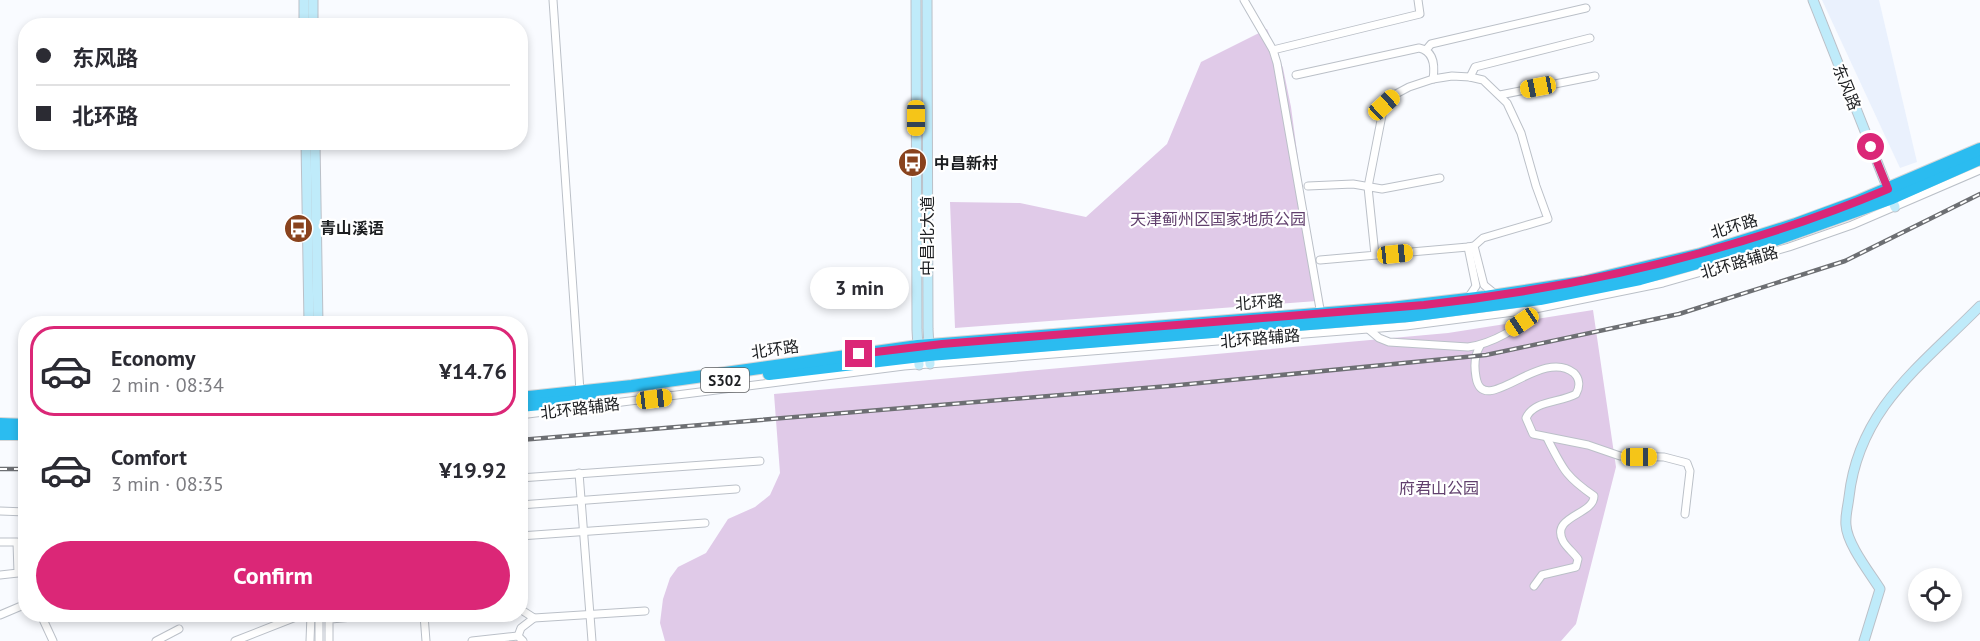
<!DOCTYPE html>
<html lang="en">
<head>
<meta charset="utf-8">
<style>
  body { margin:0; font-family:"PT Sans","Noto Sans SC",sans-serif; background:#f7f7f7; color:#2b2b33; height:100vh; display:flex; flex-direction:column; font-size:22px; white-space:nowrap }
  * { box-sizing:border-box; margin:0 }
  p { font-size:20px; color:#7c7c81 }
  .icon { flex:none; width:33px; height:33px; fill:none; stroke:currentColor; stroke-width:2; stroke-linecap:round; stroke-linejoin:round }
  .map { position:relative; flex:1; overflow:hidden }
  .panel { position:absolute; left:18px; top:316px; width:510px; height:306px; display:flex; flex-direction:column; background:#fff; border-radius:24px; box-shadow:0 3px 9px #0003 }
  .panel>* { flex:none }
  .banner { position:absolute; left:18px; top:18px; width:510px; height:132px; border-radius:24px; box-shadow:0 3px 9px #0003; display:grid; align-content:center; height:132px; padding:0 18px; background:#fff }
  .buttons { position:absolute; left:1908px; top:568px; display:grid; gap:12px }
  .buttons a { display:grid; place-items:center; width:54px; height:54px; border-radius:50%; background:#fff; box-shadow:0 3px 9px #0003; font-size:30px }
  .end { position:absolute; width:27px; height:27px; margin:-14px; border:8px solid #db2777; background:#fff; box-shadow:0 0 0 3px #fff }
  .from { border-radius:50% }
  .bubble { position:absolute; height:42px; border-radius:21px; background:#fff; box-shadow:0 3px 9px #0003; font-size:20px; font-weight:800; line-height:42px; text-align:center }
  .car { position:absolute; width:18px; height:36px; margin:-18px -9px; border-radius:8px; box-shadow:0 0 4px 2px #0007; background:linear-gradient(#f5c518 24%,#345 0 40%,#f5c518 0 76%,#345 0 86%,#f5c518 0) }
  .banner b { display:flex; align-items:center; gap:21px; height:57px; font-size:22px }
  .banner b+b { border-top:2px solid #e1e1e2 }
  .banner i { width:15px; height:15px; background:#2b2b33 }
  ul { padding:10px 0 0; list-style:none }
  li { display:flex; align-items:center; gap:18px; height:90px; margin:0 12px 9px; padding:0 6px; border:3px solid transparent; border-radius:24px }
  li div { flex:1 }
  li b { display:block; font-size:22px }
  li em { font-style:normal; font-weight:800 }
  li.selected { border-color:#db2777 }
  li>.icon { width:54px; height:54px; stroke-width:1.5 }
  .cta { display:flex; gap:12px; margin-top:auto; padding:12px 18px }
  .cta a { flex:1; height:69px; border-radius:36px; background:#db2777; color:#fff; font-size:24px; font-weight:800; line-height:69px; text-align:center }
  .map>svg:first-child { display:block }
  .built { fill:#eaf1fd }
  .green { fill:#e0cae8 }
  .lines { fill:none; stroke-linecap:round; stroke-linejoin:round }
  .street-casing { stroke:#bbc0c8; stroke-width:9 }
  .secondary-casing { stroke:#bbc0c8; stroke-width:11 }
  .highway-casing { stroke:#d6d6d7; stroke-width:14 }
  .street { stroke:#fff; stroke-width:7 }
  .secondary { stroke:#bfebfa; stroke-width:9 }
  .highway { stroke:#2bbcf0; stroke-width:12 }
  .rail-casing { stroke:#6d6f73; stroke-width:4.5 }
  .rail { stroke:#fff; stroke-width:2; stroke-dasharray:7; stroke-linecap:butt }
  .route { stroke:#db2777; stroke-width:8 }
  .labels { text-anchor:middle; dominant-baseline:central; stroke-width:4.5; stroke-linejoin:round; paint-order:stroke }
  .shield { fill:#fff; stroke:#606264; stroke-width:1.5 }
  .shield-label { font-size:15px; font-weight:bold; fill:#1c1e21 }
  .street-label { font-size:16px; fill:#1c1e21; stroke:#fff }
  .poi-label { font-size:16px; font-weight:bold; fill:#1c1e21; stroke:#fff; text-anchor:start }
  .park-label { font-size:16px; fill:#61406d; stroke:#fff }
</style>
</head>
<body>
<div class="map">
<svg width="1980" height="641" viewBox="0 0 1980 641">
  <rect width="100%" height="100%" fill="#f9fbff"/>
  <polygon class="built" points="1822,0 1879,0 1917,162 1900,168"/>
  <g class="green">
    <polygon points="1267,29 1283,68 1291,107 1317,301 955,328 950,202 1020,203 1086,217 1167,144 1201,62"/>
    <polygon points="1593,310 1616,467 1576,624 1561,641 665,641 660,623 663,599 670,578 678,567 706,553 728,519 755,507 770,495 780,473 774,394 1448,333"/>
  </g>
  <g class="lines">
    <defs>
      <g id="street">
        <polyline points="553,0 580,391"/>
        <polyline points="1244,0 1273,50 1277,63 1320,309"/>
        <polyline points="1273,50 1420,14 1418,0"/>
        <polyline points="1426,50 1431,44 1586,8"/>
        <path d="M1296 75 1419 48C1434 51 1435 66 1433 79"/>
        <polyline points="1470,77 1475,67 1590,38"/>
        <polyline points="1500,95 1595,76"/>
        <polyline points="1308,186 1353,184 1382,189 1440,178"/>
        <polyline points="1474,246 1484,285 1495,294"/>
        <polyline points="1468,247 1476,286 1468,298"/>
        <polyline points="1320,260 1468,247 1474,246 1483,238 1548,219 1536,186 1521,133 1507,103 1483,80 1470,77 1452,76 1433,79 1409,87 1394,95 1384,105 1368,187 1375,255"/>
        <path d="M1366 327 1379 338 1389 342 1468 347C1490 344 1523 328 1535 308"/>
        <path d="M1480 346C1474 356 1474 366 1476 377 1483 420 1541 346 1574 373 1580 379 1580 387 1576 394 1560 403 1534 400 1526 418L1533 434 1588 445 1620 456 1664 457 1687 463 1690 471 1685 514"/>
        <polyline points="520,415 904,366 1406,326 1530,310 1663,283 1789,247 1852,225 1980,170"/>
        <polyline points="579,473 592,641"/>
        <polyline points="520,478 760,461"/>
        <polyline points="520,505 736,489"/>
        <polyline points="0,511 26,512"/>
        <polyline points="520,536 705,523"/>
        <polyline points="0,542 17,542 18,573 0,575"/>
        <path d="M1534 586 1542 575 1576 567 1578 559C1574 553 1566 547 1563 541 1550 516 1594 515 1594 496 1565 476 1563 469 1547 438"/>
        <polyline points="520,609 534,618"/>
        <polyline points="0,615 26,604"/>
        <polyline points="41,615 53,641"/>
        <polyline points="424,615 426,641"/>
        <polyline points="518,636 521,628 534,618 645,611"/>
        <polyline points="156,641 179,629"/>
        <polyline points="235,641 301,615"/>
        <polyline points="310,641 311,615"/>
        <polyline points="319,641 319,615"/>
        <polyline points="329,641 329,621 331,619 375,615"/>
        <polyline points="472,641 518,636 523,641"/>
      </g>
      <g id="secondary">
        <polyline points="304,0 304,26"/>
        <polyline points="313,0 313,26"/>
        <polyline points="916,0 917,330 919,365"/>
        <polyline points="927,0 928,329 930,364"/>
        <polyline points="1813,0 1895,207"/>
        <polyline points="306,142 309,324"/>
        <polyline points="315,142 318,324"/>
        <path d="M1864 641 1880 589C1870 573 1847 544 1846 525 1845 516 1848 506 1849 497 1859 408 1922 365 1980 306"/>
      </g>
      <g id="highway">
        <polyline points="769,374 929,355 1409,316 1540,299 1640,279 1755,247 1892,198 1980,159"/>
        <polyline points="520,398 632,386 918,346 1391,308 1485,297 1583,282 1701,254 1796,224 1856,202 1980,149"/>
        <polyline points="520,406 591,399"/>
        <polyline points="0,424 26,425"/>
        <polyline points="0,434 26,434"/>
      </g>
    </defs>
    <use href="#street" class="street-casing"/>
    <use href="#secondary" class="secondary-casing"/>
    <use href="#highway" class="highway-casing"/>
    <use href="#street" class="street"/>
    <use href="#secondary" class="secondary"/>
    <use href="#highway" class="highway"/>
    <defs>
      <g id="rail">
        <polyline points="520,440 1169,386 1486,355 1679,314 1845,261 1980,194"/>
        <polyline points="0,469 26,469"/>
      </g>
    </defs>
    <use href="#rail" class="rail-casing"/>
    <use href="#rail" class="rail"/>
  </g>
  <g class="lines">
    <path class="route" d="M859 354 942 344 1424 305C1583 287 1740 251 1888 189L1871 147"/>
  </g>
  <defs>
    <symbol id="bus-disc" viewBox="-11 -11 22 22"><circle r="9.5" fill="#89431e" stroke="#fff"/><path d="M-5-6H5V4H4V6H2V4H-2V6H-4V4H-5ZM-3.5-4V0h7V-4ZM-3.5 1.2v1.5H-2V1.2ZM2 1.2v1.5H3.5V1.2Z" fill="#fff"/></symbol>
  </defs>
  <g fill-rule="evenodd">
    <use href="#bus-disc" x="896" y="146" width="33" height="33"/>
    <use href="#bus-disc" x="282" y="212" width="33" height="33"/>
  </g>
  <g class="labels">
    <rect class="shield" x="701" y="368" width="48" height="24" rx="4.5"/>
    <g class="shield-label">
      <text x="725" y="380">S302</text>
    </g>
    <g class="street-label">
      <text transform="translate(1847 87) rotate(68)">东风路</text>
      <text transform="translate(1734 226) rotate(-17)">北环路</text>
      <text transform="translate(927 236) rotate(-90)">中昌北大道</text>
      <text transform="translate(1739 262) rotate(-16)">北环路辅路</text>
      <text transform="translate(1259 302) rotate(-4)">北环路</text>
      <text transform="translate(1260 338) rotate(-5)">北环路辅路</text>
      <text transform="translate(775 349) rotate(-8)">北环路</text>
      <text transform="translate(580 408) rotate(-7)">北环路辅路</text>
    </g>
    <g class="poi-label">
      <text x="934" y="163">中昌新村</text>
      <text x="320" y="228">青山溪语</text>
    </g>
    <g class="park-label">
      <text x="1218" y="219">天津蓟州区国家地质公园</text>
      <text x="1439" y="488">府君山公园</text>
    </g>
  </g>
</svg>
<div class="buttons">
<a><svg class="icon" aria-label="locate" viewBox="0 0 24 24"><circle cx="12" cy="12" r="6"/><path d="M12 2v4M12 18v4M2 12h4M18 12h4"/></svg></a>
</div>
<i class="end from" style="left:1871px;top:147px"></i>
<i class="end" style="left:859px;top:354px"></i>
<div class="bubble" style="left:810px;top:267px;width:99px">3 min</div>
<i class="car" style="left:1538px;top:87px;rotate:259deg"></i>
<i class="car" style="left:1384px;top:105px;rotate:47deg"></i>
<i class="car" style="left:916px;top:118px;rotate:180deg"></i>
<i class="car" style="left:1395px;top:254px;rotate:84deg"></i>
<i class="car" style="left:1522px;top:322px;rotate:236deg"></i>
<i class="car" style="left:654px;top:399px;rotate:83deg"></i>
<i class="car" style="left:1639px;top:457px;rotate:90deg"></i>
<div class="banner">
<b><i class="from"></i>东风路</b>
<b><i></i>北环路</b>
</div>
<section class="panel">
<ul>
<li class="selected"><svg class="icon" aria-label="car" viewBox="0 0 24 24"><path d="M5 17H2v-5l4-1 3-4h7l3 4 3 1v5h-3M9 17h6M6 11h13"/><circle cx="7" cy="17" r="2"/><circle cx="17" cy="17" r="2"/></svg><div><b>Economy</b><p>2 min · 08:34</p></div><em>¥14.76</em></li>
<li><svg class="icon" aria-label="car" viewBox="0 0 24 24"><path d="M5 17H2v-5l4-1 3-4h7l3 4 3 1v5h-3M9 17h6M6 11h13"/><circle cx="7" cy="17" r="2"/><circle cx="17" cy="17" r="2"/></svg><div><b>Comfort</b><p>3 min · 08:35</p></div><em>¥19.92</em></li>
</ul>
<div class="cta"><a>Confirm</a></div>
</section>
</div>
</body>
</html>
